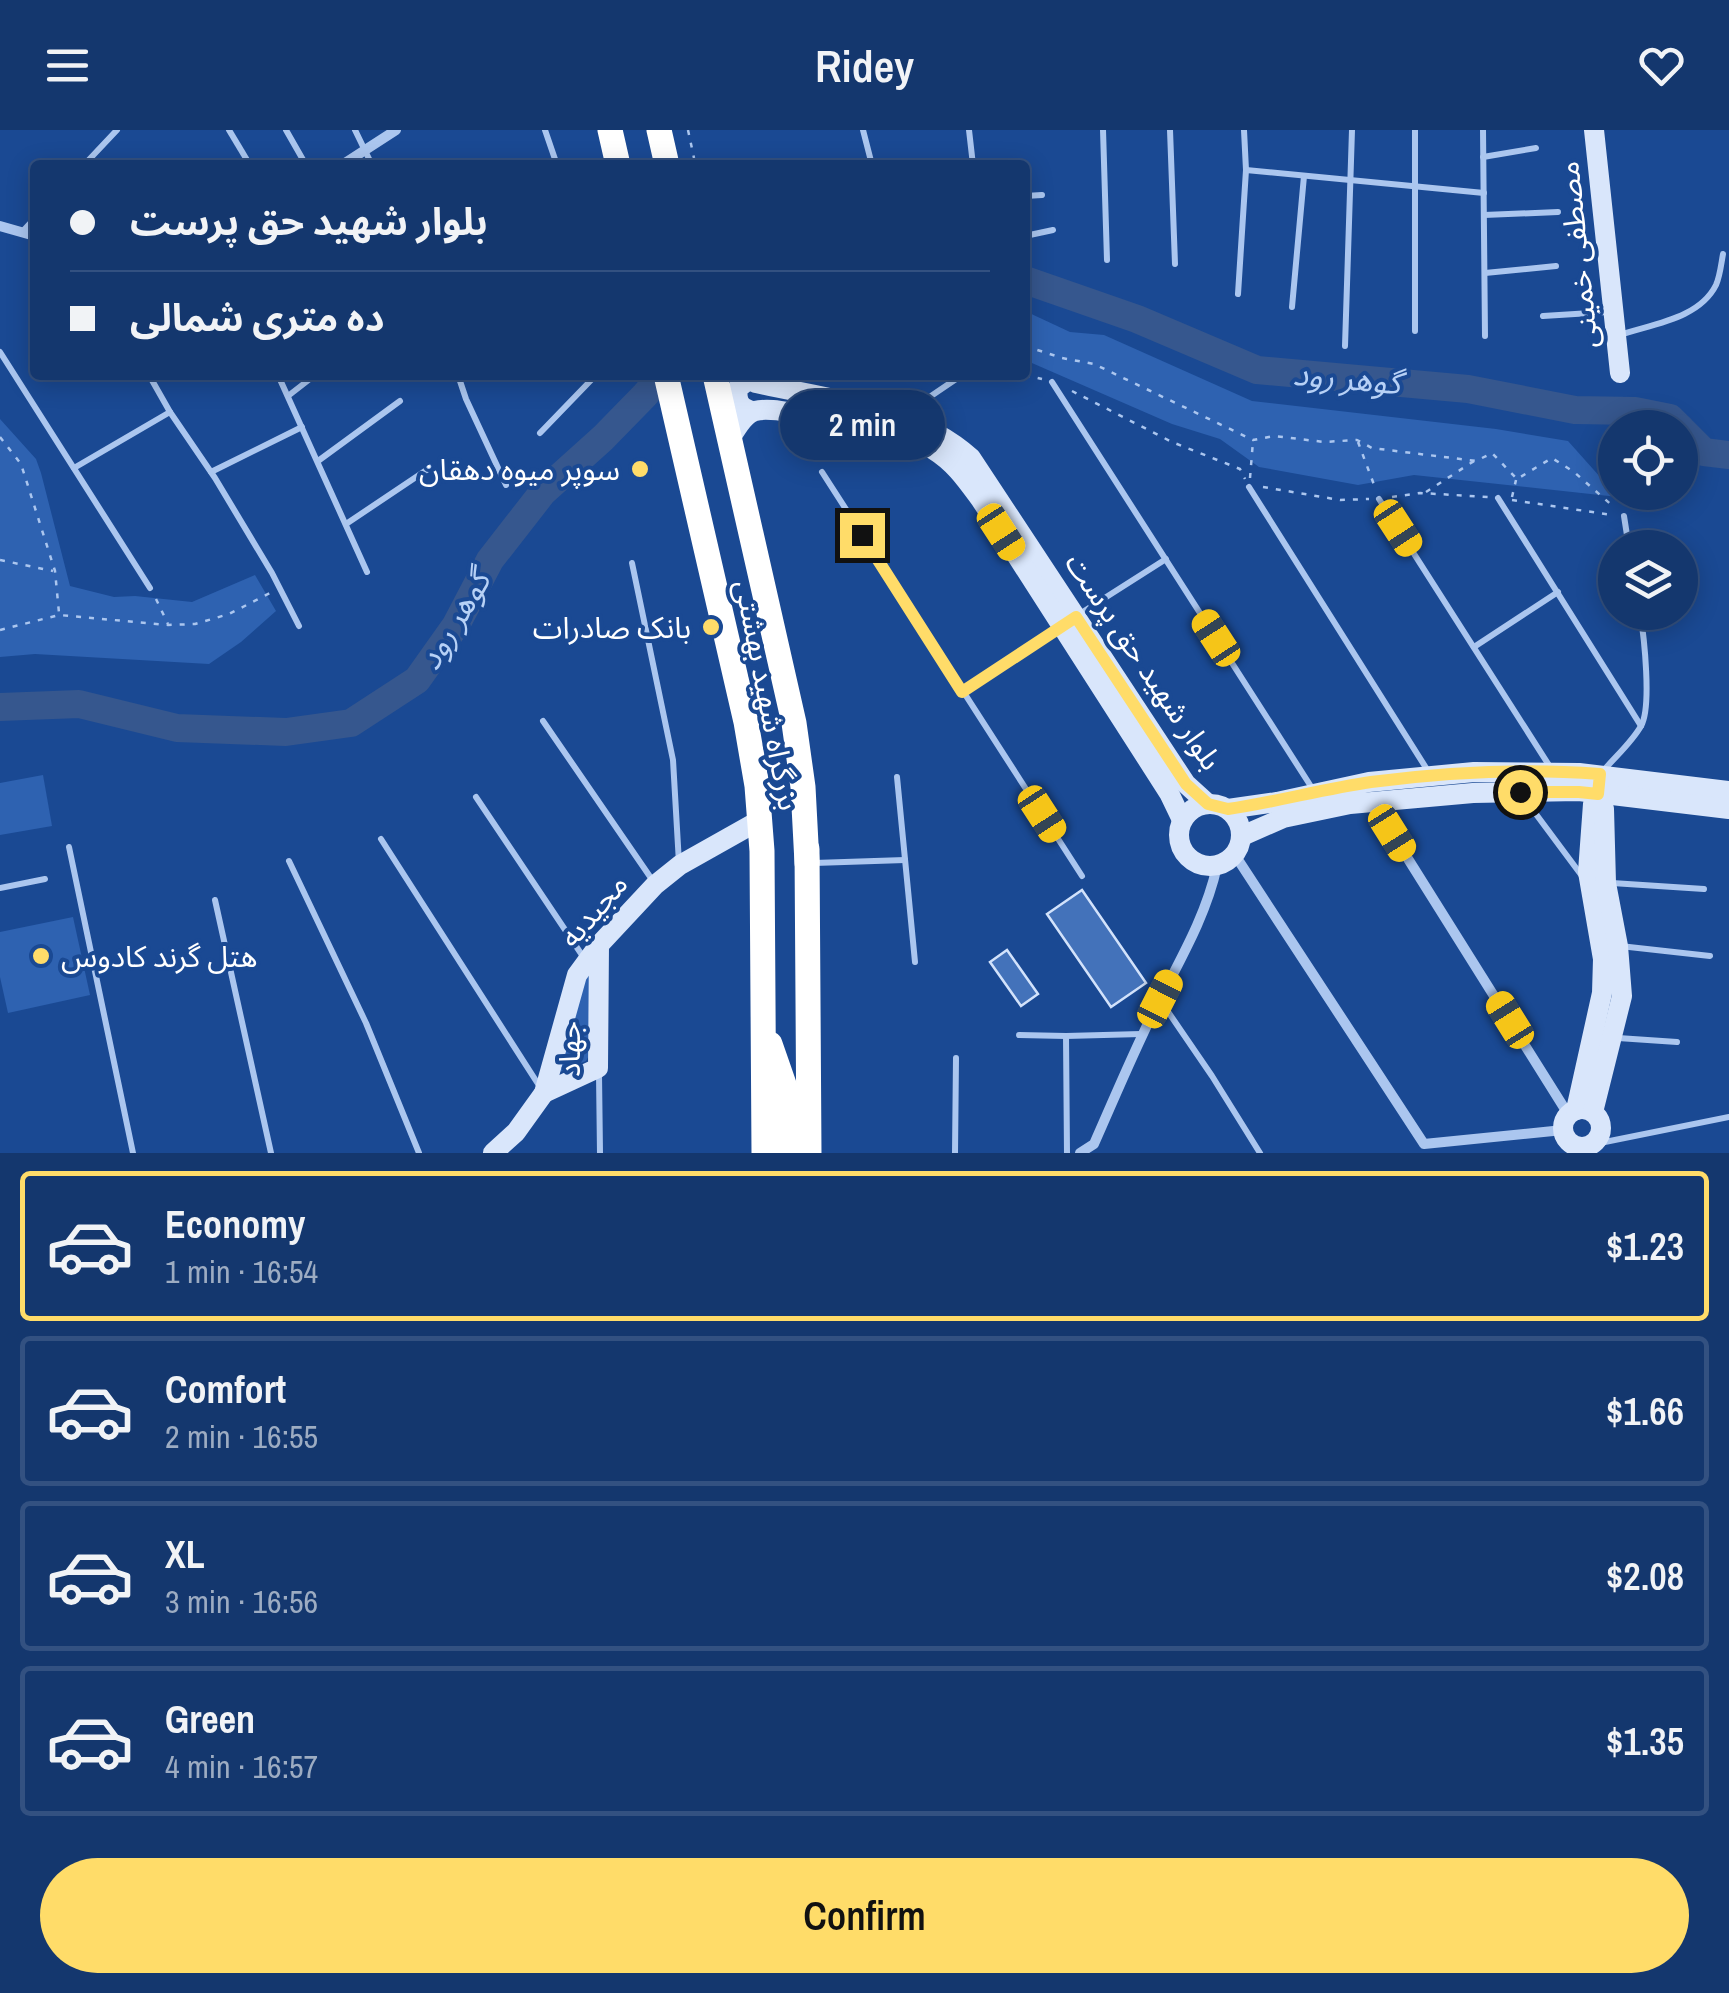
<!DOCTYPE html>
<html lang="en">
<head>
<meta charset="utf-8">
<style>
  body { margin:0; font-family:"Archivo Narrow","Noto Sans Arabic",sans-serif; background:#1d3f73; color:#f1f3f6; height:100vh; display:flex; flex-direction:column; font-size:38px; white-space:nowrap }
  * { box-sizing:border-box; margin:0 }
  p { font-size:32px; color:#9dacc2 }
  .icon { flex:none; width:55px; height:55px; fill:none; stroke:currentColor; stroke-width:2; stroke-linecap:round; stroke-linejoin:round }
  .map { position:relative; height:1023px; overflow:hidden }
  .sheet { display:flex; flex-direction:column; background:#14376e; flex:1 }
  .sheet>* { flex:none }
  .top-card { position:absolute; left:30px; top:30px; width:1000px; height:220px; border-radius:10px; box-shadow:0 5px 25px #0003,0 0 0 2px #335181; display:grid; align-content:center; height:220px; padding:0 40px; background:#14376e }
  .buttons { position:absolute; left:1598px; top:280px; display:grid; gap:20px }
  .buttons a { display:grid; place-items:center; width:100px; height:100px; border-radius:50%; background:#14376e; box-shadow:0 5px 25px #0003,0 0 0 2px #335181; font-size:50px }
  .end { position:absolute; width:45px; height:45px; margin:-22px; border:12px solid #ffdc69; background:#111; box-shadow:0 0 0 5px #111 }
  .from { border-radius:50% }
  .bubble { position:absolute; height:70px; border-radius:35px; background:#14376e; box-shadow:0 5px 25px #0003,0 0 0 2px #335181; font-size:32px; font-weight:600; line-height:70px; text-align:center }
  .car { position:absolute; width:30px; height:60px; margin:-30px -15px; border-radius:12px; box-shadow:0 0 8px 2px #0007; background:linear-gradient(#f5c518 24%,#345 0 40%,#f5c518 0 76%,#345 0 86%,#f5c518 0) }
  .top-card b { display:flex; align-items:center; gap:35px; height:95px; font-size:38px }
  .top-card b+b { border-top:2px solid #335181 }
  .top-card i { width:25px; height:25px; background:#f1f3f6 }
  ul { padding:18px 0 0; list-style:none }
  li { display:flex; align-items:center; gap:30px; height:150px; margin:0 20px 15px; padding:0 20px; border:5px solid #335181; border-radius:10px }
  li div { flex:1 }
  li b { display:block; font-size:38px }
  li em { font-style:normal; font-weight:600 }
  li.on { border-color:#ffdc69 }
  li>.icon { width:90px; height:90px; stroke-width:1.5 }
  .button { display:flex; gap:20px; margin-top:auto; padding:20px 40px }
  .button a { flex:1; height:115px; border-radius:60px; background:#ffdc69; color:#111; font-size:40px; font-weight:600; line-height:115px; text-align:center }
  header { display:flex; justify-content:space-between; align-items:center; height:130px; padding:0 40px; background:#14376e; font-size:45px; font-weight:600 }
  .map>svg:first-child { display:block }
  .green { fill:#2e62b1 }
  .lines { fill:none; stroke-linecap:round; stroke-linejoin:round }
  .river { stroke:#36578e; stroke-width:28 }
  .building { fill:#4372ba; stroke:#d2e2fb; stroke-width:2.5 }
  .path { stroke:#abc6ef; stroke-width:2.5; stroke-dasharray:5 8; stroke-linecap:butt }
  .lane { stroke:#abc6ef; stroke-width:6 }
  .street { stroke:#abc6ef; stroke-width:10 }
  .secondary { stroke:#d9e6fb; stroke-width:20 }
  .highway { stroke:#fff; stroke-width:25 }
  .path-bridge { stroke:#abc6ef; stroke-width:2.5; stroke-dasharray:5 8; stroke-linecap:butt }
  .route { stroke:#ffdc69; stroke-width:12 }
  .poi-dot { fill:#ffdc69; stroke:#1a4993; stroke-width:4 }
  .labels { text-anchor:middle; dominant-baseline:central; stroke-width:8; stroke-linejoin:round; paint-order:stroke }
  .street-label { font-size:30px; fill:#fff; stroke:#1a4993 }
  .poi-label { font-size:30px; fill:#fff; stroke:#1a4993; text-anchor:end }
  .water-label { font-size:32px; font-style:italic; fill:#b7d1f6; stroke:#1a4993 }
</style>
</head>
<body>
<header><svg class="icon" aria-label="menu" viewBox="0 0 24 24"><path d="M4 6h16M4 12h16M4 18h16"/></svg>Ridey<svg class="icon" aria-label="heart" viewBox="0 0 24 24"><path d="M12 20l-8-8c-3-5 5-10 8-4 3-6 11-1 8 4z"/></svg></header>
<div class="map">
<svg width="1729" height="1023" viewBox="0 0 1729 1023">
  <rect width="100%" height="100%" fill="#1a4993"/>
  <g class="green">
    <polygon points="1025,181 1070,202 1104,205 1252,271 1496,299 1568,311 1618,367 1414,345 1358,355 1259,337 1220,309 1172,294 1025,230"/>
    <polygon points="0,289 36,329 41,343 70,456 114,467 135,466 192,472 255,445 276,481 241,512 209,534 35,524 0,527"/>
    <polygon points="43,645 52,696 0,705 0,653"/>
    <polygon points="73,787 90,865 8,883 0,847 0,802"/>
    <polygon points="584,844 592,847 592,920 586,931 555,944"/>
  </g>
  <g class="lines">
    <g class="river">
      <polyline points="1025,150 1137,189 1257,240 1468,259 1575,280 1635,281 1670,288 1680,298"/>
      <polyline points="1680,298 1704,322 1729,325"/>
      <polyline points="0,577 79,574 177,598 286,602 351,593 417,550 456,495 490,430 543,362 603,308 645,265 662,245"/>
    </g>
  </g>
  <g class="building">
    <polygon points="1082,760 1146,853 1111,877 1047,784"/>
    <polygon points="1007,820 1038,864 1021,876 990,832"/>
  </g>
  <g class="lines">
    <g class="path">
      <polyline points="688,0 694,28"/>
      <polyline points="1025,216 1062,228 1094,234 1253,310 1274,306 1324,312 1357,310 1372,318 1476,331 1492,323 1517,349 1552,328 1574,342 1615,378"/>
      <polyline points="1025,245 1042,249"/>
      <polyline points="1072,261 1172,312 1240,339 1245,349"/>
      <polyline points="0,307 21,334 55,441 59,483"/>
      <polyline points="1358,312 1376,360"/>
      <polyline points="1250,348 1253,311"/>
      <polyline points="1263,357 1340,370 1369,369"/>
      <polyline points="1426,362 1474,331"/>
      <polyline points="1392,367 1420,363 1489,367"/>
      <polyline points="1512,367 1516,350"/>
      <polyline points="1512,370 1612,385"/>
      <polyline points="0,430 53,441"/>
      <polyline points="156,469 168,494"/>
      <polyline points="0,500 59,485 168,495 195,494 229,484 270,463"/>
    </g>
    <g class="lane">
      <polyline points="229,0 250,35"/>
      <polyline points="286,0 306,35"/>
      <polyline points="355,0 372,35"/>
      <polyline points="545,0 557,35"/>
      <polyline points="863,0 872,35"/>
      <polyline points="969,0 973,35"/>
      <polyline points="1103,0 1107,130"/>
      <polyline points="1170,0 1175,134"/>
      <polyline points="1415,0 1415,201"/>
      <polyline points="1483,0 1485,206"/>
      <polyline points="1483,27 1536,18"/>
      <polyline points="84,35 117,0"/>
      <polyline points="1246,40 1484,63"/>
      <polyline points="1025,66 1042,65"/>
      <polyline points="1484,85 1558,82"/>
      <polyline points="22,102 35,88"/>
      <polyline points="1025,106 1053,100"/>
      <polyline points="1485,143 1556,136"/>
      <polyline points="1238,164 1246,40 1244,0"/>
      <polyline points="1292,177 1304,46"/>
      <polyline points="1543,186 1607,182"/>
      <path d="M1620 205C1652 194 1699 189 1716 155 1720 146 1721 135 1723 124"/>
      <polyline points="1345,216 1352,0"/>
      <polyline points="0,222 150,458"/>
      <polyline points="149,245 170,282 215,348 272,443 299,496"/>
      <polyline points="278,245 367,442"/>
      <polyline points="458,245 466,269 506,355"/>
      <polyline points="1052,252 1312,658"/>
      <polyline points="288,266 315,245"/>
      <polyline points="906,283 962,245"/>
      <polyline points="540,303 596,245"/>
      <polyline points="318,331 400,271"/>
      <polyline points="74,338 170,282"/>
      <polyline points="211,342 302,297"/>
      <polyline points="822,342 1082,746"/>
      <polyline points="1249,357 1428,641"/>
      <polyline points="1498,368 1641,596"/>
      <polyline points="1379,369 1552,640"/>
      <polyline points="1624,386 1629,418"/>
      <polyline points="346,394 431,337"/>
      <polyline points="632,433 673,630 679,733"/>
      <polyline points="1078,485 1166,429"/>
      <polyline points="1474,517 1558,462"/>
      <polyline points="962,562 1056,498"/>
      <polyline points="543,591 653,751"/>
      <path d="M1604 640C1616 626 1632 612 1641 596 1652 577 1644 506 1640 482"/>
      <polyline points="897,647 915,832"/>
      <polyline points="476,667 584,828"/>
      <polyline points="1524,668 1582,746"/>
      <polyline points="381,709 540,957"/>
      <polyline points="69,717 133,1023"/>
      <polyline points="289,731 366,893 419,1023"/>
      <polyline points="814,733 905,730"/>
      <polyline points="1612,753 1704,759"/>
      <polyline points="0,758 45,749"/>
      <polyline points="215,770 271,1023"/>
      <polyline points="1620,816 1710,826"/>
      <polyline points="1160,870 1212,946 1260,1023"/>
      <polyline points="1019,905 1066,906 1141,904"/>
      <polyline points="1066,906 1067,1023"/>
      <polyline points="1618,908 1677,912"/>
      <polyline points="599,944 600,1023"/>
      <polyline points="1590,1015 1729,987"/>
      <polyline points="955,1023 956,928"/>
    </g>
    <g class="street">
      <polyline points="342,35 396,0"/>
      <polyline points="0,96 35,106"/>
      <polyline points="1373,673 1568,984"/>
      <polyline points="1235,725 1424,1014 1563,1000"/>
      <path d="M1080 1023 1094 1014C1114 969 1133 923 1155 879 1178 833 1206 787 1217 736"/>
    </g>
    <g class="secondary">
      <polyline points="1594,0 1620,243"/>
      <path d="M740 245 756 253C828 269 915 277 971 328L1186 654 1208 674"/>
      <path d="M750 249 738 258C736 271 740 278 753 281"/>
      <path d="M730 309C736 299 744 284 755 281 767 278 782 281 794 283 840 288 894 294 934 320 955 333 967 351 981 370L1169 663 1182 690"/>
      <circle cx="1210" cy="705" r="31"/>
      <polyline points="1228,679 1277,672 1369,652 1474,642 1579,643 1729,661"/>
      <polyline points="1242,706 1283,688 1350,674 1473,663 1579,661 1729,679"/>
      <polyline points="544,963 598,938 599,815"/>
      <circle cx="1582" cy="998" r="19"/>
      <polyline points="1576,980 1602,863 1603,829 1588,742 1593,674"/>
      <polyline points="1593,982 1622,866 1618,816 1606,753 1604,679 1599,664 1599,654"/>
      <polyline points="493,1023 516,1002 544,963 577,845 599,815 655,755 680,735 760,690"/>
    </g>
    <g class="highway">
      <polyline points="610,0 618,35"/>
      <polyline points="659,0 667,35"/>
      <polyline points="666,245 746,592 757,656 762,721 764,1023"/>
      <polyline points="715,245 794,593 803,657 807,733"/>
      <polyline points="807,719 809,1023"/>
      <polyline points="770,914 786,960 786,1023"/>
    </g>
    <polyline class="path-bridge" points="657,35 694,28"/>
  </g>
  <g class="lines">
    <path class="route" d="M862 405 962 562 1076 487 1186 654 1208 674 1228 679C1276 672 1323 659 1371 652 1447 642 1524 638 1600 644L1598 664 1579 662H1520"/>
  </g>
  <g class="poi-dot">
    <circle cx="640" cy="339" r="10"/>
    <circle cx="711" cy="497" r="10"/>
    <circle cx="41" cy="826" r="10"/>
  </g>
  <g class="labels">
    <g class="street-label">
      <text transform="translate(1577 125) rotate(-96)">مصطفی خمینی</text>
      <text transform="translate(1144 531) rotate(56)">بلوار شهید حق پرست</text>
      <text transform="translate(768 565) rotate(79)">بزرگراه شهید بهشتی</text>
      <text transform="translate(593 780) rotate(-49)">مجیدیه</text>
      <text transform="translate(569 919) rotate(-90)">جهاد</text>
    </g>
    <g class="poi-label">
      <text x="620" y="339">سوپر میوه دهقان</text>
      <text x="691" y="497">بانک صادرات</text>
      <text x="61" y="826" text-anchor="start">هتل گرند کادوس</text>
    </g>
    <g class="water-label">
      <text transform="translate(1347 248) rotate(5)">گوهر رود</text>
      <text transform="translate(454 490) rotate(-59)">گوهر رود</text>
    </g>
  </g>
</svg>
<div class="buttons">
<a><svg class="icon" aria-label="locate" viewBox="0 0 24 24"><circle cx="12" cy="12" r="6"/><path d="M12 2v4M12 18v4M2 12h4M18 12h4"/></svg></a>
<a><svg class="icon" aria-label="layers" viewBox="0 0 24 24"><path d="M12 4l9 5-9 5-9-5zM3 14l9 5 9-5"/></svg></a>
</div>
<i class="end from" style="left:1520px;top:662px"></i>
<i class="end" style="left:862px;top:405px"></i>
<div class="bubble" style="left:780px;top:260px;width:165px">2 min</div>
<i class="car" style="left:1398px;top:398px;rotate:147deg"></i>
<i class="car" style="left:1001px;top:402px;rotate:147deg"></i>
<i class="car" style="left:1216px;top:508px;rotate:327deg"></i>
<i class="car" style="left:1042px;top:684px;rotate:147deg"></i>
<i class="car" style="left:1392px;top:703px;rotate:148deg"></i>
<i class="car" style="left:1160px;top:869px;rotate:27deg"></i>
<i class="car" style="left:1510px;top:890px;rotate:328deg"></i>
<div class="top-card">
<b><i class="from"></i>بلوار شهید حق پرست</b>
<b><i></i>ده متری شمالی</b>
</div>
</div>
<section class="sheet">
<ul>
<li class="on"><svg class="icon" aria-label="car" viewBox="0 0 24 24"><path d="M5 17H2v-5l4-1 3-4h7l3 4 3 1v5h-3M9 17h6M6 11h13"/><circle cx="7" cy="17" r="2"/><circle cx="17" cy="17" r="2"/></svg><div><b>Economy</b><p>1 min · 16:54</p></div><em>$1.23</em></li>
<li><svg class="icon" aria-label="car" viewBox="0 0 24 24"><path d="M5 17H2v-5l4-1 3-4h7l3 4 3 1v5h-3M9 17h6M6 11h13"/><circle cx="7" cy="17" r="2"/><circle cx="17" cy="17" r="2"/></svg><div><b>Comfort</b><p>2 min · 16:55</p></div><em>$1.66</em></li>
<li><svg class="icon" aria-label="car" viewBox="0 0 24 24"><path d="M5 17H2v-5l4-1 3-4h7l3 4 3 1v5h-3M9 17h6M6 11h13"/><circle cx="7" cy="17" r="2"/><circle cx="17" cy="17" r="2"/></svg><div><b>XL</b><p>3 min · 16:56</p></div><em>$2.08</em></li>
<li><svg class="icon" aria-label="car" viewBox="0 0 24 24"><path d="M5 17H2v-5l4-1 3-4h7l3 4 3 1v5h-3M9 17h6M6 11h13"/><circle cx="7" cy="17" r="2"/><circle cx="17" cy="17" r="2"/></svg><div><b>Green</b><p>4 min · 16:57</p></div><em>$1.35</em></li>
</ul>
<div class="button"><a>Confirm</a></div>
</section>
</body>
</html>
